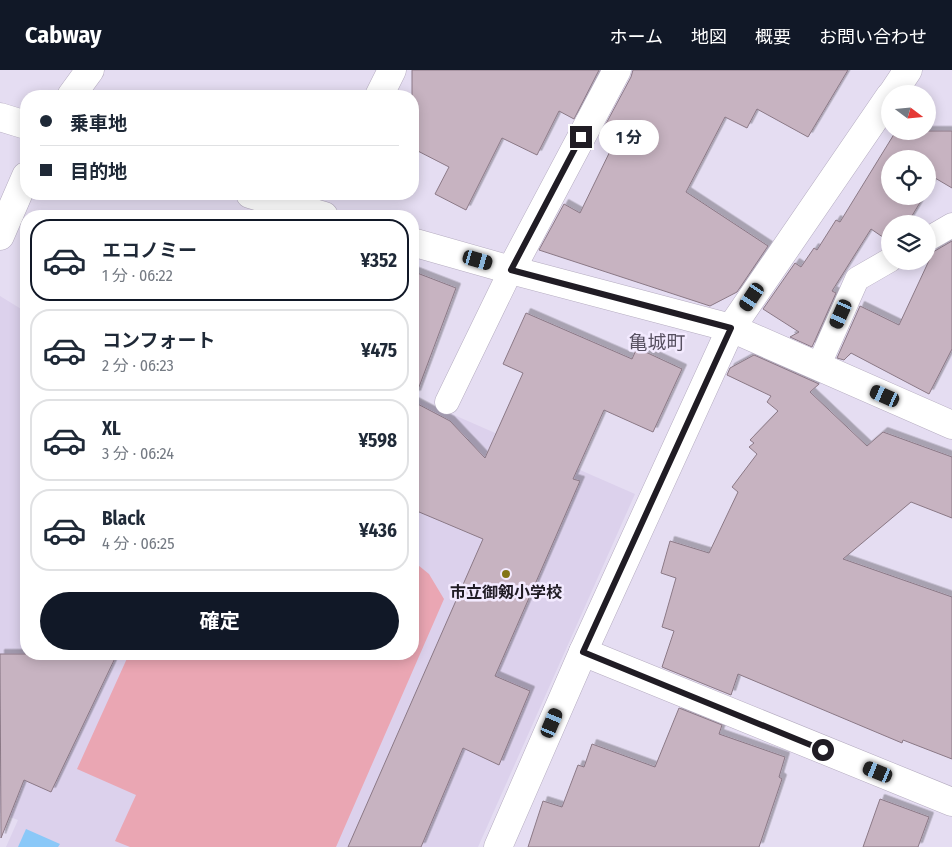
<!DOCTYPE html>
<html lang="ja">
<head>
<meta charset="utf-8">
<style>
  body { margin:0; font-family:"Fira Sans Condensed","Noto Sans JP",sans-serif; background:#f2f2f3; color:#1f2937; height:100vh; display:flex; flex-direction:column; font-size:19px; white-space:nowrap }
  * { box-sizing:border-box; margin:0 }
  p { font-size:16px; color:#747a83 }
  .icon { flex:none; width:28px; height:28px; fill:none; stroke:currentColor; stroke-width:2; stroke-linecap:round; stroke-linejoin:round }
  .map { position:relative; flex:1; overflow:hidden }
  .drawer { position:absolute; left:20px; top:140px; width:399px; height:450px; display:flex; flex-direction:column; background:#fff; border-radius:20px; box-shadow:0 2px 12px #0003 }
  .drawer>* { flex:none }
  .top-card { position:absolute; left:20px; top:20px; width:399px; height:110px; border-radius:20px; box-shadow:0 2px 12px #0003; display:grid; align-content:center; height:110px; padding:0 20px; background:#fff }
  .needle { width:32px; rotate:106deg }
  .buttons { position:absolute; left:881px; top:15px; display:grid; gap:10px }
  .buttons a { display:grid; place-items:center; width:55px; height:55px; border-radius:50%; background:#fff; box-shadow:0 2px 12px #0003; font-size:25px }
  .end { position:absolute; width:22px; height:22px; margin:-11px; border:6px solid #201c24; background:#fff; box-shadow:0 0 0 2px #fff }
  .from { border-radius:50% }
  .bubble { position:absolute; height:35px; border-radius:18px; background:#fff; box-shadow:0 2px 12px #0003; font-size:16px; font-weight:700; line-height:35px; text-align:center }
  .car { position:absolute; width:15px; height:30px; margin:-15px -8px; border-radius:6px; box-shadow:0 0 4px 1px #0007; background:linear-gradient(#222 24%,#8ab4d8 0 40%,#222 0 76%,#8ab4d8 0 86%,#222 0) }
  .top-card b { display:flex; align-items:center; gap:18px; height:48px; font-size:19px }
  .top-card b+b { border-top:1px solid #e0e1e3 }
  .top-card i { width:12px; height:12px; background:#1f2937 }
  ul { padding:9px 0 0; list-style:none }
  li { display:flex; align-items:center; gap:15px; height:82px; margin:0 10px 8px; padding:0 10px; border:2px solid #e0e1e3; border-radius:20px }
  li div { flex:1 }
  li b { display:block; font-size:19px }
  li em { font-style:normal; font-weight:700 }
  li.on { border-color:#111827 }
  li>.icon { width:45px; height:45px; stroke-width:1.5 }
  .button { display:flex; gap:10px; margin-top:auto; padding:10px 20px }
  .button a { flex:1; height:58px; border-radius:30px; background:#111827; color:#fff; font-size:20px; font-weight:700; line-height:58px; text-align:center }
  header { display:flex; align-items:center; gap:30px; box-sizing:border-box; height:70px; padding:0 25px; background:#111827; color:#fff }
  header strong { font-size:24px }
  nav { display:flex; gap:28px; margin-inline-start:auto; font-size:18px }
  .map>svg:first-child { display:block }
  .built { fill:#dcd1ec }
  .green { fill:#eaa6b3 }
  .water { fill:#8ac8f8 }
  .building { fill:#c7b3c1; stroke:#8b7986; filter:url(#shadow) }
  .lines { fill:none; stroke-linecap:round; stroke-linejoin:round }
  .lane-casing { stroke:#b5acc0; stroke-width:25 }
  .street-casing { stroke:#b5acc0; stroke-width:29 }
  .secondary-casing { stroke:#b5acc0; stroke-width:29 }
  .lane { stroke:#fff; stroke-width:24 }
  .street { stroke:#fff; stroke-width:28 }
  .secondary { stroke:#fff; stroke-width:28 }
  .route { stroke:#201c24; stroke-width:6 }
  .poi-dot { fill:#837517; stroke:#f3eaff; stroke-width:2 }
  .labels { text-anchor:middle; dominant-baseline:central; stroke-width:5; stroke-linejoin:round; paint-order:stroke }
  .poi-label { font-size:16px; font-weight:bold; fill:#201c24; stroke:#f3eaff }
  .quarter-label { font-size:19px; fill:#575061; stroke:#f3eaff }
</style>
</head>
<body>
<header>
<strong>Cabway</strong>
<nav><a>ホーム</a><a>地図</a><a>概要</a><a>お問い合わせ</a></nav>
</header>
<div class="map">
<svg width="952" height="777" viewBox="0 0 952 777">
  <defs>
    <filter id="shadow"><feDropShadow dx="4.5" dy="-4.5" stdDeviation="0" flood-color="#0004"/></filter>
  </defs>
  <rect width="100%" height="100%" fill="#e5ddf2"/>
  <polygon class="built" points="0,226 26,242 26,584 412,584 413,327 635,424 478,777 6,777 18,750 0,743"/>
  <polygon class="green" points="413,491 429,504 444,529 336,777 130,777 115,771 136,725 77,699 129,584 412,584"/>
  <polygon class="water" points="26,759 60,774 58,777 18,777"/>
  <g class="building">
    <polygon points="412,0 599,0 574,49 559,41 537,85 502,68 466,140 435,124 449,97 412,78"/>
    <polygon points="633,0 848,0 808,67 757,39 747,58 725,47 686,122 768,176 737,222 710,236 539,180 564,134 580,143 615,71 601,63 631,7"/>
    <polygon points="896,61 952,61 952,118 935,108 928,120 928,89 890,89 890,126 924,126 907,154 890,154 890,172 871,159 832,221 836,223 812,277 790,267 799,262 763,239 795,193 801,197 814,178 817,180 836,150 840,152"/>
    <polygon points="952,171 952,279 929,324 851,283 844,290 837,288 860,236 899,255 933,182"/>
    <polygon points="412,201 456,218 416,325 412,324"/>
    <polygon points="526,243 632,289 637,278 682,299 653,362 604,340 573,409 580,411 495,606 530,621 499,695 463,678 421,777 348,777 483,469 412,439 412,331 450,351 485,388 523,303 503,294"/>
    <polygon points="754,285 819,314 810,322 867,376 883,362 952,387 952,448 911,432 843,489 952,527 952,689 903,670 902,673 738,604 731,625 662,597 674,561 662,557 676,508 661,503 670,471 709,483 738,422 732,417 757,384 749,377 754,373 750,370 778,341 767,332 771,326 727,305 730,298"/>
    <polygon points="0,584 117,584 51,722 24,710 1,768"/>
    <polygon points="679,638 722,655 719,664 785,687 779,707 782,709 759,777 528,777 543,731 562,737 578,695 584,697 592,674 655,697"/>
    <polygon points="880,729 929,747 918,777 863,777"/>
  </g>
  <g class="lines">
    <defs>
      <g id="lane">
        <polyline points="928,169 952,155"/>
        <polyline points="818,297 857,209 890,190"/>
        <polyline points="447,332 511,200"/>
      </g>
      <g id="street">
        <polyline points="71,26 90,0"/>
        <polyline points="379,26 392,0"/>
        <polyline points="0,47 26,55"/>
        <polyline points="250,124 324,146"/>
        <polyline points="0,166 26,106"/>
        <polyline points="412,172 511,200 731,258 952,355"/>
        <polyline points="511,200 617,0"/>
        <polyline points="583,582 952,732"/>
      </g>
      <g id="secondary">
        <polyline points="892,24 908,0"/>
        <polyline points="498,777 583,582 731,258 890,26"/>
      </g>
    </defs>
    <use href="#lane" class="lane-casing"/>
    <use href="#street" class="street-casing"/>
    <use href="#secondary" class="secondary-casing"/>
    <use href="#lane" class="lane"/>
    <use href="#street" class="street"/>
    <use href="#secondary" class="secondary"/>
  </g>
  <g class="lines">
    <polyline class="route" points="581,67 511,200 731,258 583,582 823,680"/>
  </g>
  <circle class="poi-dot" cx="506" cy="504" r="5"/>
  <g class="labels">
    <g class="poi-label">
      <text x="506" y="522">市立御剱小学校</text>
    </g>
    <g class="quarter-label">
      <text x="657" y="272">亀城町</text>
    </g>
  </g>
</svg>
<div class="buttons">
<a><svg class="needle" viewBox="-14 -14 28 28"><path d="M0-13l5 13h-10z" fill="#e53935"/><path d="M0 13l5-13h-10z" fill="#747a83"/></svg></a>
<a><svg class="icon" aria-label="locate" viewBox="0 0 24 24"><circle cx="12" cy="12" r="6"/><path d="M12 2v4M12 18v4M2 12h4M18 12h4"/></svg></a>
<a><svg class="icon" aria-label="layers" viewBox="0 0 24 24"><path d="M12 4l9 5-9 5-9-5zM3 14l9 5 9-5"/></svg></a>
</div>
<i class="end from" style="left:823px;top:680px"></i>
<i class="end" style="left:581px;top:67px"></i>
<div class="bubble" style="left:599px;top:50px;width:60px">1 分</div>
<i class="car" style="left:478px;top:190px;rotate:106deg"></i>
<i class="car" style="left:752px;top:227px;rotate:214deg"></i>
<i class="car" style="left:841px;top:244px;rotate:204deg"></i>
<i class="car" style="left:885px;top:326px;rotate:294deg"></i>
<i class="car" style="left:552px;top:653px;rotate:23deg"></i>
<i class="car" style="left:878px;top:702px;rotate:292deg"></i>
<div class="top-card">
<b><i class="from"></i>乗車地</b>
<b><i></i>目的地</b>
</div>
<section class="drawer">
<ul>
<li class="on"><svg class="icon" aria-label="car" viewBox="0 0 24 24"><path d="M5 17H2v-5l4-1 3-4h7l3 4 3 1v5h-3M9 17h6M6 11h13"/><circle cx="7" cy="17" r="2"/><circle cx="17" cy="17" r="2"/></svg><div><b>エコノミー</b><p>1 分 · 06:22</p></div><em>¥352</em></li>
<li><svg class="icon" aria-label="car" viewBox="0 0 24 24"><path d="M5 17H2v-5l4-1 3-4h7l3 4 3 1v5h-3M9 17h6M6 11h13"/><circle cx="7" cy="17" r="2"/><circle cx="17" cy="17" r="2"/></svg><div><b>コンフォート</b><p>2 分 · 06:23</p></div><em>¥475</em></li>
<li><svg class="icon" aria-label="car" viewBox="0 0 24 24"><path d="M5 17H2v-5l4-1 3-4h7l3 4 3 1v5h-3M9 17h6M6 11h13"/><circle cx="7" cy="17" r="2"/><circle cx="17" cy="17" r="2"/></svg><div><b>XL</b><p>3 分 · 06:24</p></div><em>¥598</em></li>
<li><svg class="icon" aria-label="car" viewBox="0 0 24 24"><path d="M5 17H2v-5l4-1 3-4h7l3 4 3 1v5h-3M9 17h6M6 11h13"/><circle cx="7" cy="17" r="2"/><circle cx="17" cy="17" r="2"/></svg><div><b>Black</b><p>4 分 · 06:25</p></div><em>¥436</em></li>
</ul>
<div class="button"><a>確定</a></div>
</section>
</div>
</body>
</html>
